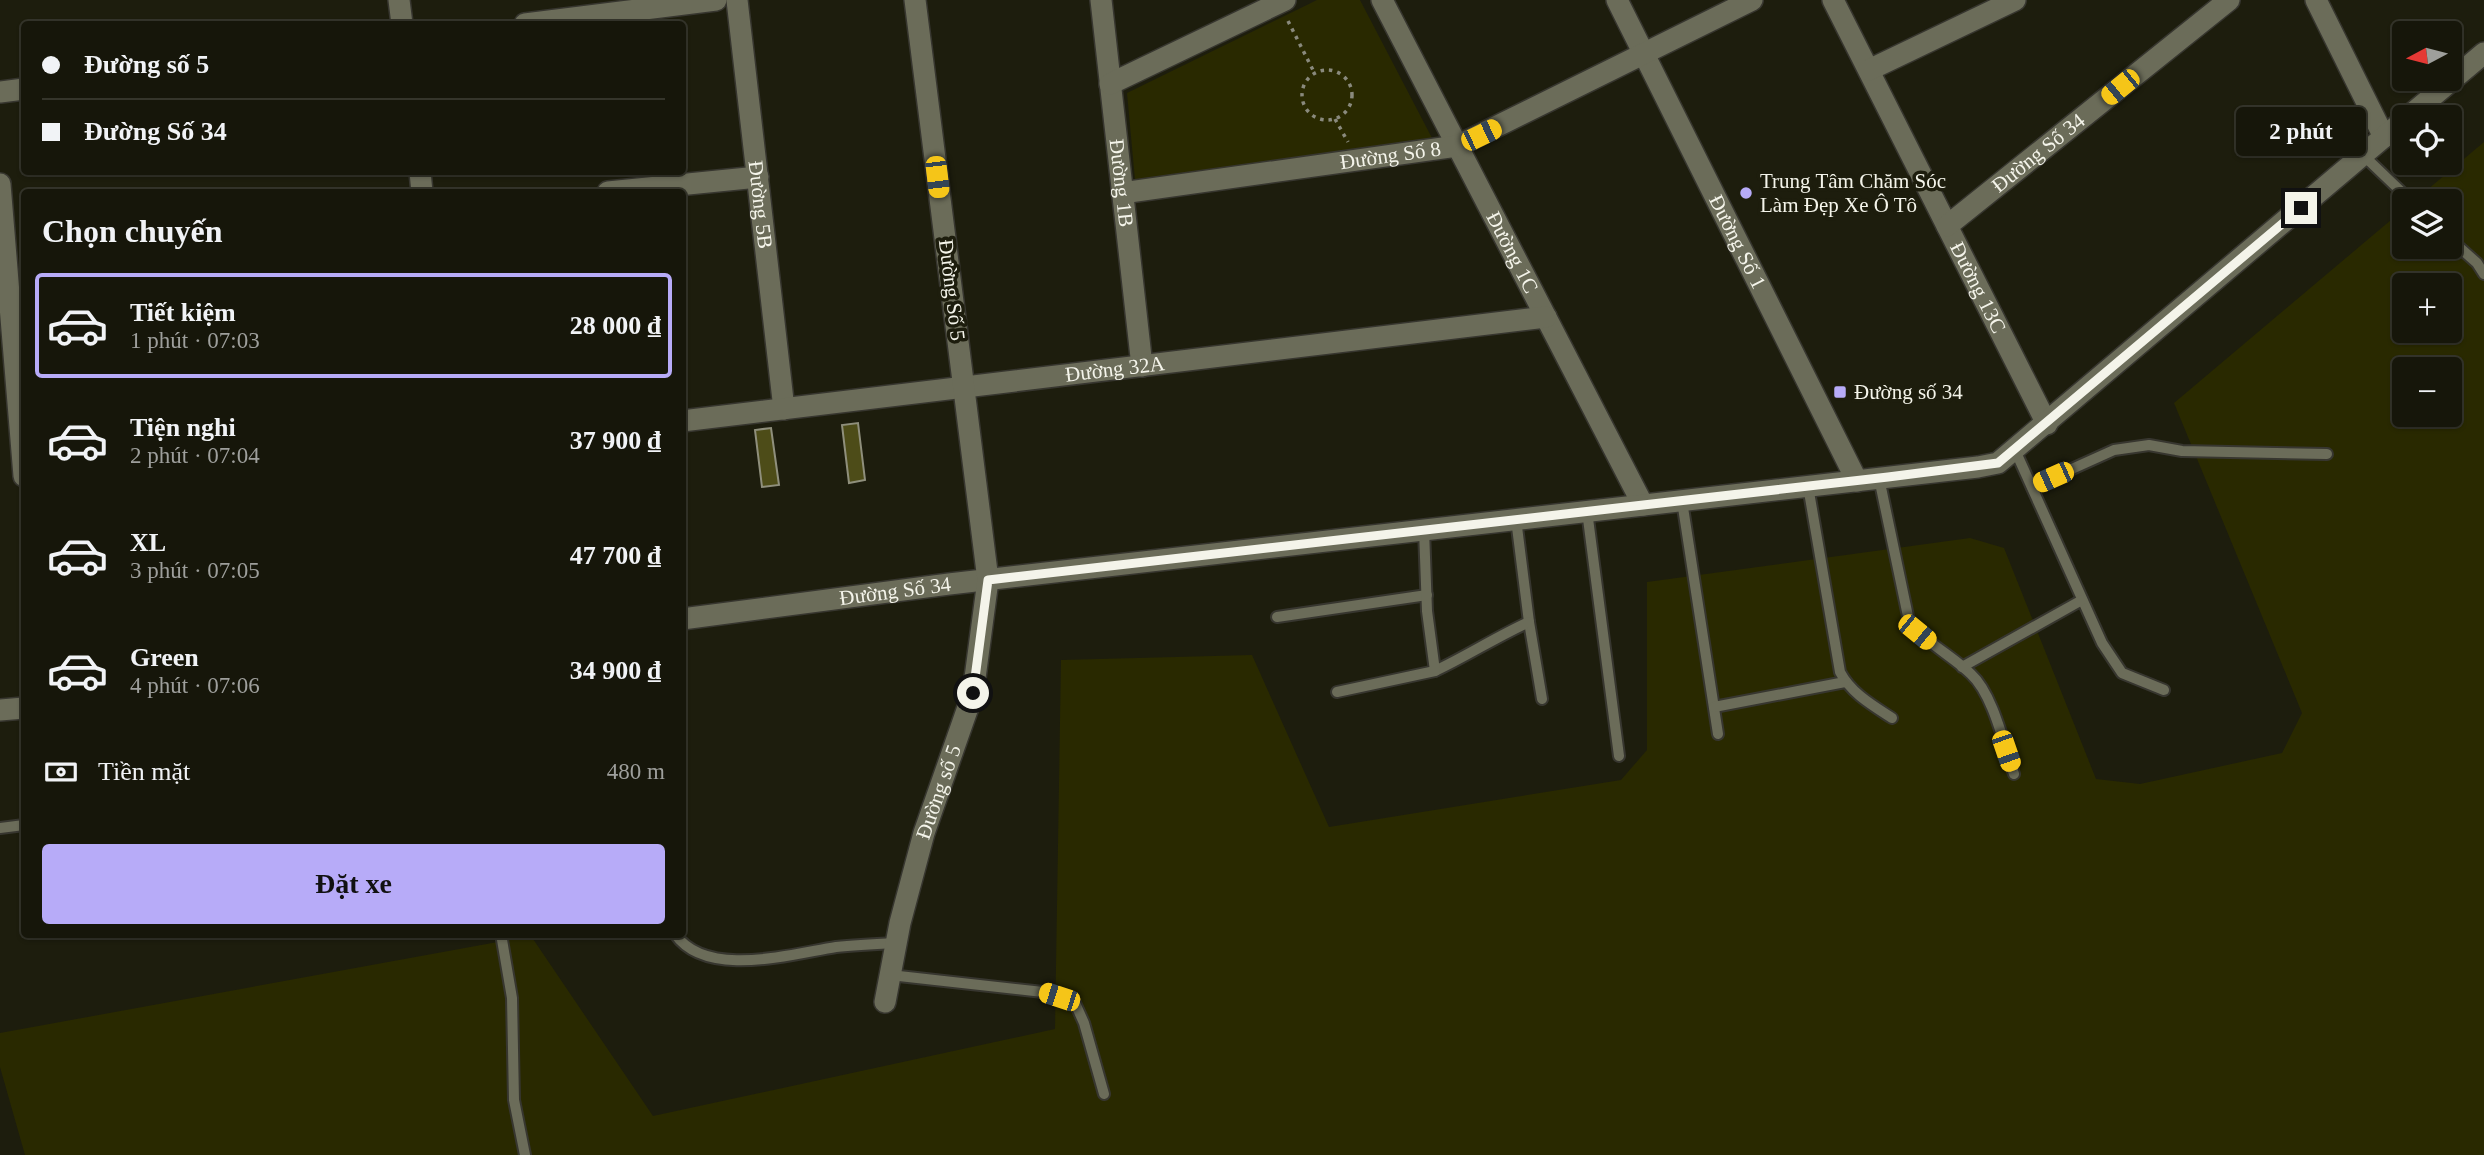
<!DOCTYPE html>
<html lang="vi">
<head>
<meta charset="utf-8">
<style>
  body { margin:0; font-family:"Times New Roman",serif; background:#232318; color:#f1f3f6; height:100vh; display:flex; flex-direction:column; font-size:26px; white-space:nowrap }
  * { box-sizing:border-box; margin:0 }
  p { font-size:23px; color:#9e9f9c }
  .icon { flex:none; width:38px; height:38px; fill:none; stroke:currentColor; stroke-width:2; stroke-linecap:round; stroke-linejoin:round }
  .map { position:relative; flex:1; overflow:hidden }
  .panel { position:absolute; left:21px; top:189px; width:665px; height:749px; display:flex; flex-direction:column; background:#16160a; border-radius:7px; box-shadow:0 2px 5px #0004,0 0 0 2px #35352b }
  .panel>* { flex:none }
  .banner { position:absolute; left:21px; top:21px; width:665px; height:154px; border-radius:7px; box-shadow:0 2px 5px #0004,0 0 0 2px #35352b; display:grid; align-content:center; height:154px; padding:0 21px; background:#16160a }
  .needle { width:46px; rotate:263deg }
  .controls { position:absolute; left:2392px; top:21px; display:grid; gap:14px }
  .controls a { display:grid; place-items:center; width:70px; height:70px; border-radius:7px; background:#16160a; box-shadow:0 2px 5px #0004,0 0 0 2px #35352b; font-size:35px }
  .end { position:absolute; width:32px; height:32px; margin:-16px; border:9px solid #f4f4ea; background:#111; box-shadow:0 0 0 4px #111 }
  .from { border-radius:50% }
  .bubble { position:absolute; height:49px; border-radius:7px; background:#16160a; box-shadow:0 2px 5px #0004,0 0 0 2px #35352b; font-size:23px; font-weight:700; line-height:49px; text-align:center }
  .car { position:absolute; width:21px; height:42px; margin:-21px -10px; border-radius:9px; box-shadow:0 0 5px 2px #0007; background:linear-gradient(#f5c518 24%,#345 0 40%,#f5c518 0 76%,#345 0 86%,#f5c518 0) }
  .banner b { display:flex; align-items:center; gap:24px; height:66px; font-size:26px }
  .banner b+b { border-top:2px solid #35352b }
  .banner i { width:18px; height:18px; background:#f1f3f6 }
  ul { padding:0; list-style:none }
  li { display:flex; align-items:center; gap:21px; height:105px; margin:0 14px 10px; padding:0 7px; border:4px solid transparent; border-radius:7px }
  li div { flex:1 }
  li b { display:block; font-size:26px }
  li em { font-style:normal; font-weight:700 }
  li.selected { border-color:#b7abf8 }
  li>.icon { width:63px; height:63px; stroke-width:1.5 }
  h2 { padding:0 21px; font-size:32px; line-height:84px }
  .pay { display:flex; align-items:center; gap:18px; height:77px; padding:0 21px; font-size:26px }
  .pay p { margin-inline-start:auto }
  .action { display:flex; gap:14px; margin-top:auto; padding:14px 21px }
  .action a { flex:1; height:80px; border-radius:7px; background:#b7abf8; color:#111; font-size:28px; font-weight:700; line-height:80px; text-align:center }
  .map>svg:first-child { display:block }
  .green { fill:#292900; fill-rule:evenodd }
  .building { fill:#4d4c18; stroke:#8f8f7c; stroke-width:2 }
  .lines { fill:none; stroke-linecap:round; stroke-linejoin:round }
  .service-casing { stroke:#37362f; stroke-width:14 }
  .minor-casing { stroke:#37362f; stroke-width:24 }
  .path { stroke:#8a8a7d; stroke-width:3.5; stroke-dasharray:3.5 5; stroke-linecap:butt }
  .service { stroke:#6b6c59; stroke-width:10 }
  .minor { stroke:#6b6c59; stroke-width:21 }
  .route { stroke:#f4f4ea; stroke-width:9 }
  .poi-dot { fill:#b7abf8; stroke:#1d1d0d; stroke-width:2.5 }
  .labels { text-anchor:middle; dominant-baseline:central; stroke-width:7; stroke-linejoin:round; paint-order:stroke }
  .street-label { font-size:21px; fill:#f4f4ea; stroke:#1d1d0d }
  .poi-label { font-size:21px; fill:#f4f4ea; stroke:#1d1d0d; text-anchor:start }
</style>
</head>
<body>
<div class="map">
<svg width="2484" height="1155" viewBox="0 0 2484 1155">
  <rect width="100%" height="100%" fill="#1d1d0d"/>
  <g class="green">
    <polygon points="1317,0 1360,0 1432,138 1135,180 1127,93"/>
    <path d="M2484 142V1155H25L0 1067V1033L531 936 653 1116 1055 1029 1061 660 1252 655 1329 827 1621 780 1647 750V582L1970 538 2004 548 2096 779 2140 784 2282 753 2302 713 2174 403 2404 209V247H2450V201H2414ZM2404 285H2450V331H2404ZM2404 369H2450V415H2404Z"/>
  </g>
  <g class="building">
    <polygon points="858,423 865,480 849,483 842,425"/>
    <polygon points="771,428 779,485 762,487 755,430"/>
  </g>
  <g class="lines">
    <defs>
      <g id="service">
        <polyline points="2363,155 2411,201"/>
        <polyline points="2450,239 2477,263 2484,274"/>
        <polyline points="2015,450 2102,643 2122,673 2164,690"/>
        <path d="M1879 478 1909 621C1926 643 1951 655 1971 674 1993 694 2004 745 2014 774"/>
        <path d="M1808 486 1840 672C1851 693 1872 705 1892 718"/>
        <polyline points="2032,487 2114,450 2149,445 2182,451 2327,454"/>
        <polyline points="1682,501 1718,734"/>
        <polyline points="1587,511 1619,756"/>
        <polyline points="1516,519 1529,622 1542,699"/>
        <polyline points="1277,617 1427,595"/>
        <polyline points="1962,667 2082,600"/>
        <path d="M1435 671C1467 656 1496 637 1529 622"/>
        <polyline points="1337,692 1435,671 1427,611 1424,530"/>
        <polyline points="1714,707 1845,682"/>
        <polyline points="0,828 24,825"/>
        <polyline points="501,934 512,998 514,1100 525,1155"/>
        <path d="M675 934C706 979 791 954 836 947 856 945 876 944 896 943"/>
        <polyline points="890,975 1043,992 1075,1003 1084,1023 1104,1094"/>
      </g>
      <g id="minor">
        <polyline points="399,0 402,24"/>
        <path id="s1" d="M737 0 784 409"/>
        <path id="s2" d="M1101 0 1142 366"/>
        <path id="s3" d="M1382 0 1643 505"/>
        <path id="s4" d="M1617 0 1857 481"/>
        <path id="s5" d="M1833 0 2047 424"/>
        <polyline points="2316,0 2384,137"/>
        <polyline points="525,24 716,0"/>
        <polyline points="1869,70 2015,0"/>
        <polyline points="1110,84 1285,0"/>
        <polyline points="0,92 24,89"/>
        <polyline points="2408,117 2484,53"/>
        <polyline points="420,172 422,192"/>
        <polyline points="0,184 24,476"/>
        <polyline points="608,192 758,177"/>
        <path id="s6" d="M1122 193 1457 146 1752 0"/>
        <path id="s7" d="M1947 226 2229 0"/>
        <path id="s8" d="M682 421 1546 317"/>
        <path id="s9" d="M682 619 949 584 1978 467 1998 463 2404 120"/>
        <polyline points="0,710 24,708"/>
        <path id="s10" d="M885 1002 900 923 924 833 973 693 988 580 915 0"/>
      </g>
    </defs>
    <use href="#service" class="service-casing"/>
    <use href="#minor" class="minor-casing"/>
    <g class="path">
      <polyline points="1288,21 1314,72"/>
      <circle cx="1327" cy="95" r="25"/>
      <polyline points="1335,119 1348,142"/>
    </g>
    <use href="#service" class="service"/>
    <use href="#minor" class="minor"/>
  </g>
  <g class="lines">
    <polyline class="route" points="973,693 988,580 1888,477 1998,463 2301,208"/>
  </g>
  <g class="poi-dot">
    <circle cx="1746" cy="193" r="7"/>
    <rect x="1833" y="385" width="14" height="14" rx="3.5"/>
  </g>
  <g class="labels">
    <g class="street-label">
      <text stroke="none"><textPath href="#s7" startOffset="117">Đường Số 34</textPath></text>
      <text stroke="none"><textPath href="#s6" startOffset="271">Đường Số 8</textPath></text>
      <text stroke="none"><textPath href="#s2" startOffset="184">Đường 1B</textPath></text>
      <text stroke="none"><textPath href="#s1" startOffset="206">Đường 5B</textPath></text>
      <text stroke="none"><textPath href="#s4" startOffset="270">Đường Số 1</textPath></text>
      <text stroke="none"><textPath href="#s3" startOffset="284">Đường 1C</textPath></text>
      <text stroke="none"><textPath href="#s5" startOffset="322">Đường 13C</textPath></text>
      <text transform="translate(952 290) rotate(83)">Đường Số 5</text>
      <text stroke="none"><textPath href="#s8" startOffset="436">Đường 32A</textPath></text>
      <text stroke="none"><textPath href="#s9" startOffset="215">Đường Số 34</textPath></text>
      <text stroke="none"><textPath href="#s10" startOffset="217">Đường số 5</textPath></text>
    </g>
    <g class="poi-label">
      <text x="1760" y="181">Trung Tâm Chăm Sóc<tspan x="1760" dy="24">Làm Đẹp Xe Ô Tô</tspan></text>
      <text x="1854" y="392">Đường số 34</text>
    </g>
  </g>
</svg>
<div class="controls">
<a><svg class="needle" viewBox="-14 -14 28 28"><path d="M0-13l5 13h-10z" fill="#e53935"/><path d="M0 13l5-13h-10z" fill="#9e9f9c"/></svg></a>
<a><svg class="icon" aria-label="locate" viewBox="0 0 24 24"><circle cx="12" cy="12" r="6"/><path d="M12 2v4M12 18v4M2 12h4M18 12h4"/></svg></a>
<a><svg class="icon" aria-label="layers" viewBox="0 0 24 24"><path d="M12 4l9 5-9 5-9-5zM3 14l9 5 9-5"/></svg></a>
<a>+</a>
<a>−</a>
</div>
<i class="end from" style="left:973px;top:693px"></i>
<i class="end" style="left:2301px;top:208px"></i>
<div class="bubble" style="left:2236px;top:107px;width:130px">2 phút</div>
<i class="car" style="left:2120px;top:87px;rotate:231deg"></i>
<i class="car" style="left:1481px;top:135px;rotate:64deg"></i>
<i class="car" style="left:937px;top:177px;rotate:173deg"></i>
<i class="car" style="left:2053px;top:477px;rotate:246deg"></i>
<i class="car" style="left:1917px;top:632px;rotate:129deg"></i>
<i class="car" style="left:2006px;top:751px;rotate:161deg"></i>
<i class="car" style="left:1059px;top:997px;rotate:288deg"></i>
<div class="banner">
<b><i class="from"></i>Đường số 5</b>
<b><i></i>Đường Số 34</b>
</div>
<section class="panel">
<h2>Chọn chuyến</h2>
<ul>
<li class="selected"><svg class="icon" aria-label="car" viewBox="0 0 24 24"><path d="M5 17H2v-5l4-1 3-4h7l3 4 3 1v5h-3M9 17h6M6 11h13"/><circle cx="7" cy="17" r="2"/><circle cx="17" cy="17" r="2"/></svg><div><b>Tiết kiệm</b><p>1 phút · 07:03</p></div><em>28 000 ₫</em></li>
<li><svg class="icon" aria-label="car" viewBox="0 0 24 24"><path d="M5 17H2v-5l4-1 3-4h7l3 4 3 1v5h-3M9 17h6M6 11h13"/><circle cx="7" cy="17" r="2"/><circle cx="17" cy="17" r="2"/></svg><div><b>Tiện nghi</b><p>2 phút · 07:04</p></div><em>37 900 ₫</em></li>
<li><svg class="icon" aria-label="car" viewBox="0 0 24 24"><path d="M5 17H2v-5l4-1 3-4h7l3 4 3 1v5h-3M9 17h6M6 11h13"/><circle cx="7" cy="17" r="2"/><circle cx="17" cy="17" r="2"/></svg><div><b>XL</b><p>3 phút · 07:05</p></div><em>47 700 ₫</em></li>
<li><svg class="icon" aria-label="car" viewBox="0 0 24 24"><path d="M5 17H2v-5l4-1 3-4h7l3 4 3 1v5h-3M9 17h6M6 11h13"/><circle cx="7" cy="17" r="2"/><circle cx="17" cy="17" r="2"/></svg><div><b>Green</b><p>4 phút · 07:06</p></div><em>34 900 ₫</em></li>
</ul>
<div class="pay"><svg class="icon" aria-label="cash" viewBox="0 0 24 24"><path d="M3 7h18v10H3z"/><circle cx="12" cy="12" r="2"/></svg>Tiền mặt<p>480 m</p></div>
<div class="action"><a>Đặt xe</a></div>
</section>
</div>
</body>
</html>
